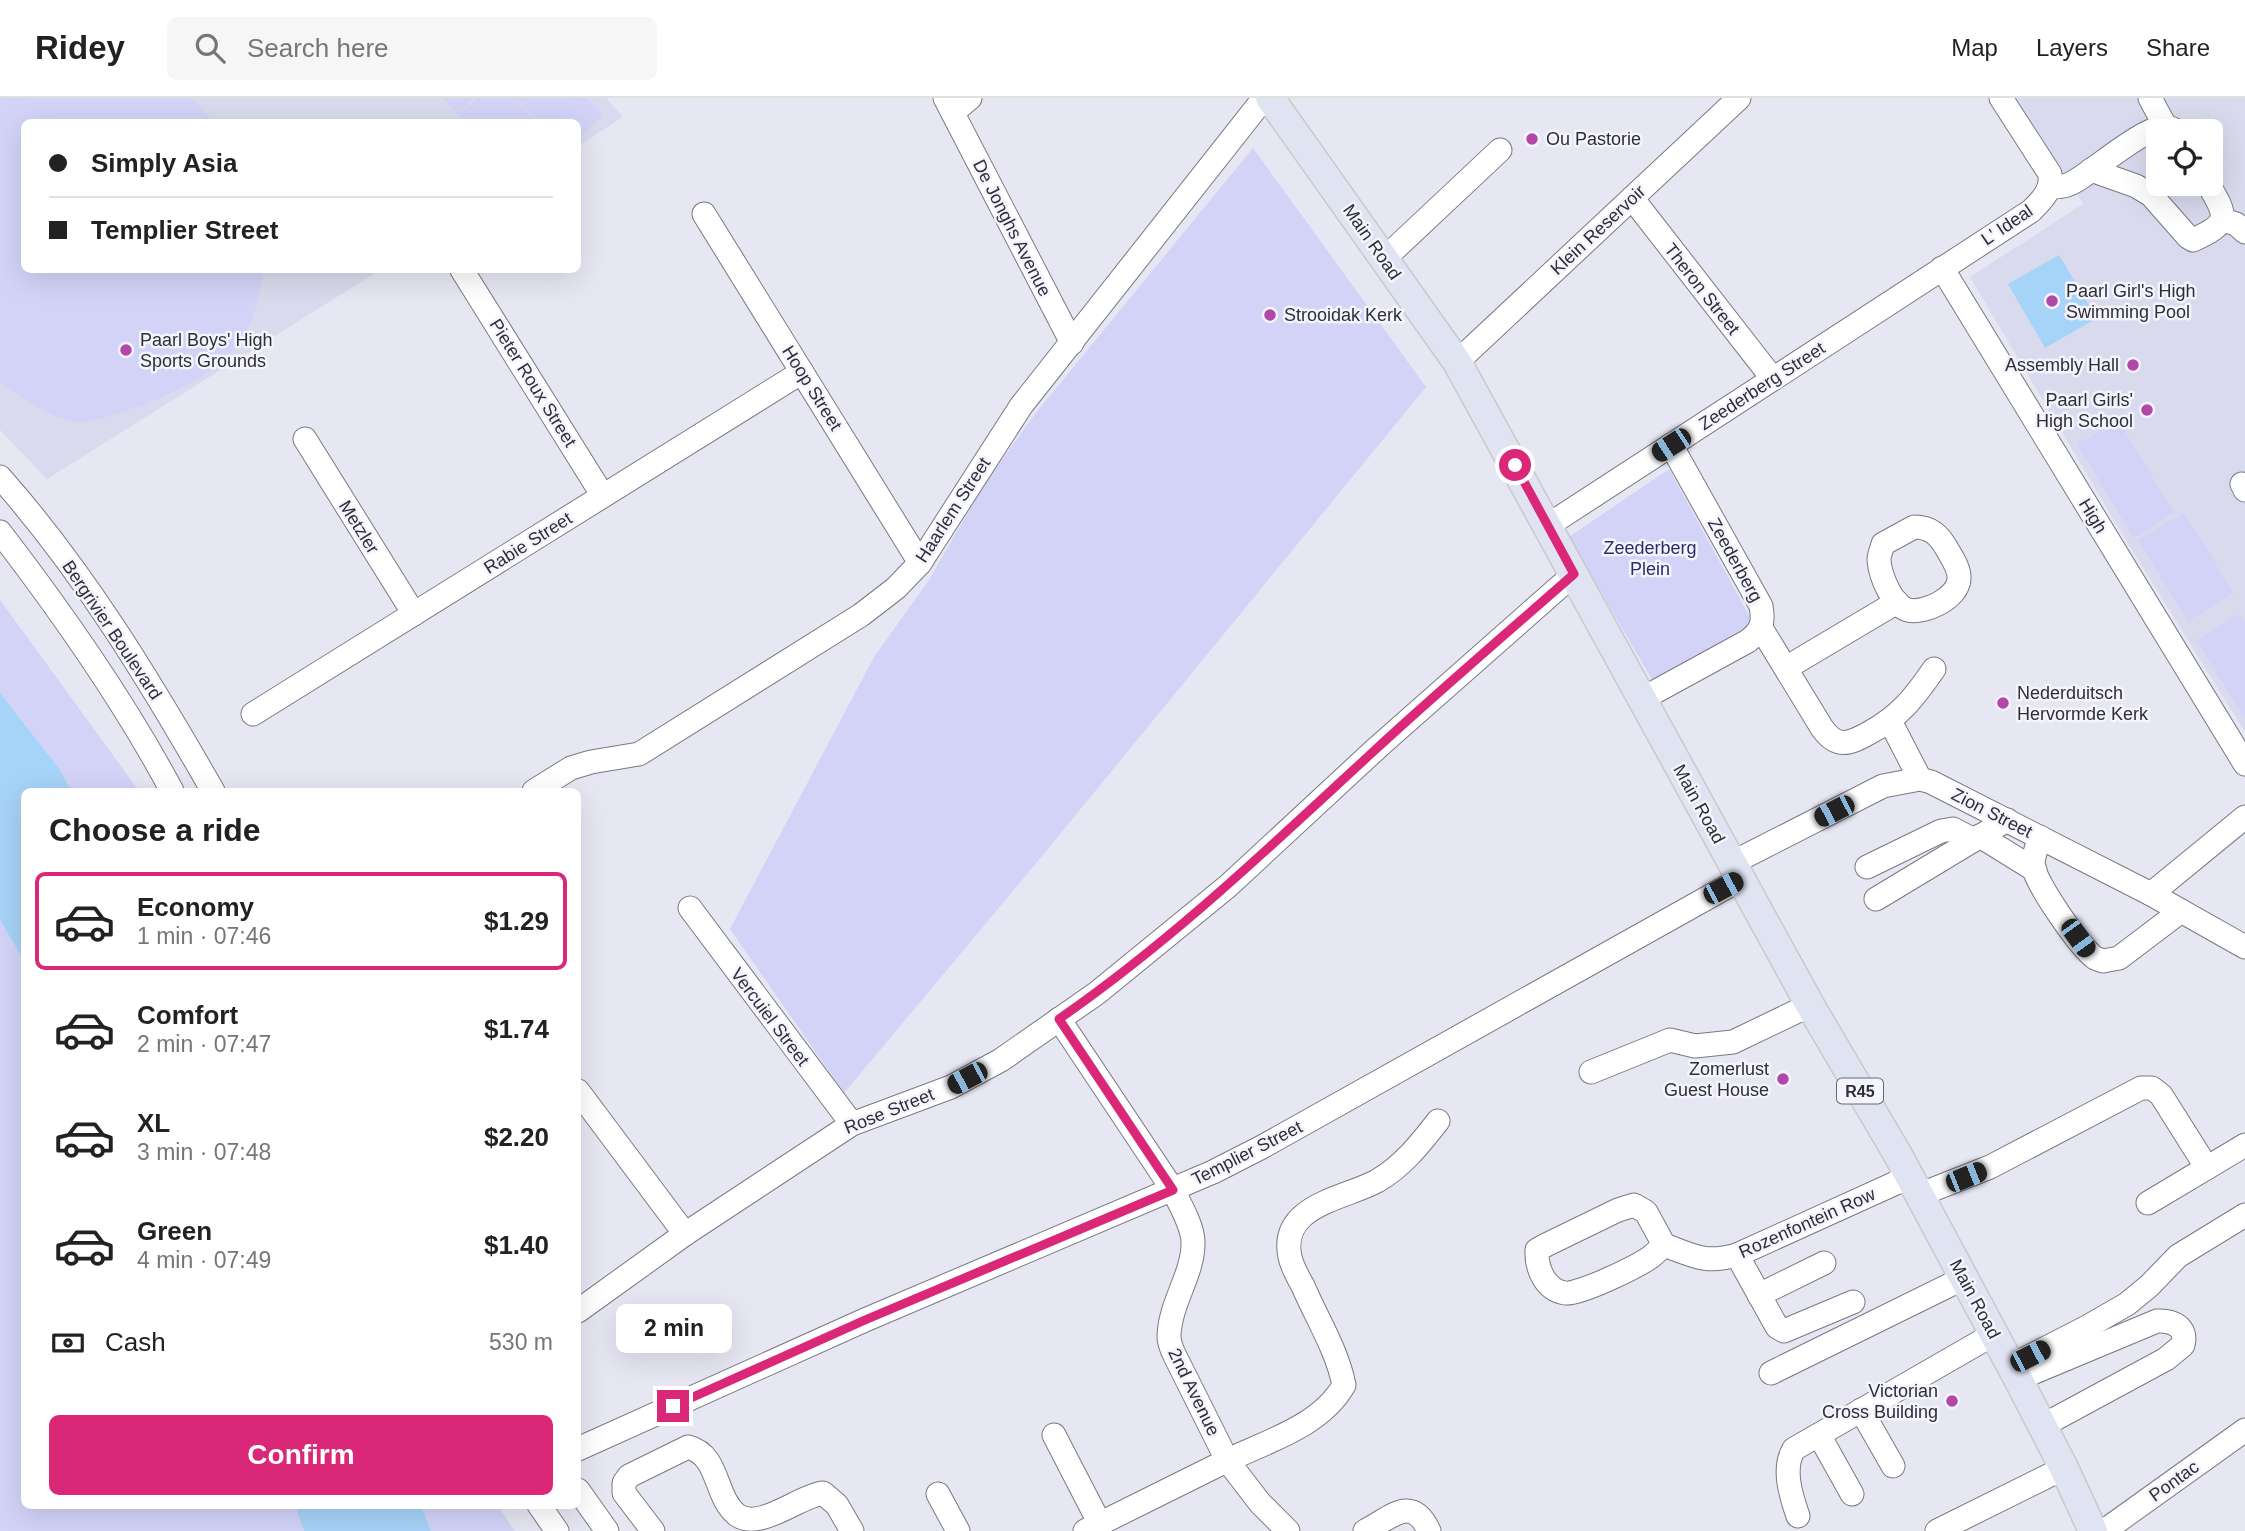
<!DOCTYPE html>
<html lang="en">
<head>
<meta charset="utf-8">
<style>
  body { margin:0; font-family:Helvetica,sans-serif; background:#f6f6f6; color:#222; height:100vh; display:flex; flex-direction:column; font-size:26px; white-space:nowrap }
  * { box-sizing:border-box; margin:0 }
  p { font-size:23px; color:#767676 }
  .icon { flex:none; width:38px; height:38px; fill:none; stroke:currentColor; stroke-width:2; stroke-linecap:round; stroke-linejoin:round }
  .map { position:relative; flex:1; overflow:hidden }
  .side { position:absolute; left:21px; top:690px; width:560px; height:721px; display:flex; flex-direction:column; background:#fff; border-radius:10px; box-shadow:0 7px 28px #0002 }
  .side>* { flex:none }
  .guide { position:absolute; left:21px; top:21px; width:560px; height:154px; border-radius:10px; box-shadow:0 7px 28px #0002; display:grid; align-content:center; height:154px; padding:0 28px; background:#fff }
  .buttons { position:absolute; left:2146px; top:21px; display:grid; gap:14px }
  .buttons a { display:grid; place-items:center; width:77px; height:77px; border-radius:10px; background:#fff; box-shadow:0 7px 28px #0002; font-size:35px }
  .end { position:absolute; width:32px; height:32px; margin:-16px; border:9px solid #db2777; background:#fff; box-shadow:0 0 0 4px #fff }
  .from { border-radius:50% }
  .bubble { position:absolute; height:49px; border-radius:10px; background:#fff; box-shadow:0 7px 28px #0002; font-size:23px; font-weight:600; line-height:49px; text-align:center }
  .car { position:absolute; width:21px; height:42px; margin:-21px -10px; border-radius:9px; box-shadow:0 0 5px 2px #0007; background:linear-gradient(#222 24%,#8ab4d8 0 40%,#222 0 76%,#8ab4d8 0 86%,#222 0) }
  .guide b { display:flex; align-items:center; gap:24px; height:66px; font-size:26px }
  .guide b+b { border-top:2px solid #e0e0e0 }
  .guide i { width:18px; height:18px; background:#222 }
  ul { padding:0; list-style:none }
  li { display:flex; align-items:center; gap:21px; height:98px; margin:0 14px 10px; padding:0 14px; border:4px solid transparent; border-radius:10px }
  li div { flex:1 }
  li b { display:block; font-size:26px }
  li em { font-style:normal; font-weight:600 }
  li.selected { border-color:#db2777 }
  li>.icon { width:63px; height:63px; stroke-width:1.5 }
  h2 { padding:0 28px; font-size:32px; line-height:84px }
  .pay { display:flex; align-items:center; gap:18px; height:77px; padding:0 28px; font-size:26px }
  .pay p { margin-inline-start:auto }
  .primary-button { display:flex; gap:14px; margin-top:auto; padding:14px 28px }
  .primary-button a { flex:1; height:80px; border-radius:10px; background:#db2777; color:#fff; font-size:28px; font-weight:600; line-height:80px; text-align:center }
  header { display:flex; align-items:center; gap:42px; box-sizing:border-box; height:98px; padding:0 35px; background:#fff; border-bottom:2px solid #e0e0e0 }
  header strong { font-size:33px }
  nav { display:flex; gap:38px; margin-inline-start:auto; font-size:24px }
  .search { width:490px; height:63px; background:#f6f6f6; display:flex; align-items:center; gap:18px; box-sizing:border-box; padding:0 24px; border-radius:10px; color:#767676; font-size:26px }
  .map>svg:first-child { display:block }
  .built { fill:#d9daed; fill-rule:evenodd }
  .green { fill:#d2d3f7 }
  .water { fill:#a6d3f8 }
  .lines { fill:none; stroke-linecap:round; stroke-linejoin:round }
  .minor-casing { stroke:#787983; stroke-width:25 }
  .major-casing { stroke:#c9c9ca; stroke-width:31 }
  .minor { stroke:#fff; stroke-width:23 }
  .major { stroke:#e0e3f2; stroke-width:28 }
  .route { stroke:#db2777; stroke-width:9 }
  .poi-dot { fill:#b147a8; stroke:#f4f4fe; stroke-width:2.5 }
  .labels { text-anchor:middle; dominant-baseline:central; stroke-width:5; stroke-linejoin:round; paint-order:stroke }
  .shield { fill:#f4f4fe; stroke:#696970; stroke-width:2 }
  .shield-label { font-size:16px; font-weight:bold; fill:#2e2e33 }
  .poi-label { font-size:18px; fill:#2e2e33; stroke:#f4f4fe; text-anchor:start }
  .street-label { font-size:18px; fill:#2e2e33; stroke:#f4f4fe }
  .park-label { font-size:18px; fill:#302a65; stroke:#f4f4fe }
</style>
</head>
<body>
<header>
<strong>Ridey</strong>
<div class="search"><svg class="icon" aria-label="search" viewBox="0 0 24 24"><circle cx="10" cy="10" r="6"/><path d="M15 15l6 6"/></svg>Search here</div>
<nav><a>Map</a><a>Layers</a><a>Share</a></nav>
</header>
<div class="map">
<svg width="2245" height="1433" viewBox="0 0 2245 1433">
  <rect width="100%" height="100%" fill="#e6e7f3"/>
  <g class="built">
    <polygon points="0,0 606,0 623,19 578,48 578,24 24,24 24,172 380,172 47,381 0,332"/>
    <path d="M2017 0H2245V634L2127 444 1970 179 2083 106ZM2158 33H2210V86H2158Z"/>
  </g>
  <g class="green">
    <path d="M3 0H191L214 24H24V172H264C260 194 256 218 243 238 217 277 171 298 127 312 113 317 90 326 75 324 46 318 24 301 0 284V2Z"/>
    <polygon points="442,0 474,0 458,16"/>
    <polygon points="477,0 514,0 537,24 466,24 459,17"/>
    <polygon points="516,0 587,0 603,17 578,42 578,24 540,24"/>
    <polygon points="1253,50 1426,289 1038,763 844,995 730,831 874,559 929,482 985,385 1035,316"/>
    <polygon points="2118,322 2174,415 2134,440 2077,346"/>
    <polygon points="1669,371 1753,525 1654,585 1569,439"/>
    <polygon points="2184,415 2234,495 2188,523 2138,442"/>
    <polygon points="0,502 139,693 72,693 58,669 0,595"/>
    <polygon points="2240,516 2245,524 2245,620 2196,542"/>
    <polygon points="0,822 24,863 24,1407 295,1407 304,1433 0,1433"/>
    <polygon points="421,1407 497,1407 515,1433 431,1433"/>
  </g>
  <g class="water">
    <polygon points="2059,157 2097,220 2045,250 2008,186"/>
    <polygon points="0,595 58,669 72,693 24,693 24,863 0,822"/>
    <polygon points="295,1407 421,1407 431,1433 304,1433"/>
  </g>
  <g class="lines">
    <defs>
      <g id="minor">
        <polyline points="945,0 1072,245"/>
        <polyline points="2150,0 2165,28"/>
        <polyline points="953,14 970,0"/>
        <path d="M2091 72 2136 88 2151 97 2188 139 2193 142C2230 125 2228 119 2208 86"/>
        <path d="M2050 89C2055 89 2062 89 2067 87 2088 81 2156 13 2175 33"/>
        <polyline points="1632,100 1773,281"/>
        <polyline points="704,116 920,465"/>
        <polyline points="2223,122 2236,126 2245,134"/>
        <polyline points="1384,161 1500,52"/>
        <polyline points="1942,170 2245,666"/>
        <polyline points="462,172 603,398"/>
        <polyline points="1457,264 1739,0"/>
        <polyline points="305,341 414,516"/>
        <path d="M0 379C84 474 150 583 213 693"/>
        <polyline points="2242,386 2245,392"/>
        <path d="M1547 428 2031 113C2042 102 2052 93 2050 76L2001 0"/>
        <path d="M1914 429C1931 429 1939 437 1947 451 1952 460 1960 471 1959 481 1958 500 1925 516 1908 512 1892 508 1880 477 1879 462 1879 456 1882 451 1883 446Z"/>
        <path d="M0 434C63 516 123 601 172 693"/>
        <path d="M1761 530 1822 630C1837 651 1849 646 1869 635 1900 618 1914 600 1934 571"/>
        <polyline points="1786,570 1897,504"/>
        <path d="M1642 601 1748 543C1762 532 1764 525 1761 508L1671 347"/>
        <polyline points="253,616 802,274"/>
        <polyline points="1890,623 1920,681"/>
        <polyline points="534,693 571,670 591,664 639,656 861,517 896,490 920,465 1021,308 1264,0"/>
        <polyline points="1980,738 2035,772"/>
        <path d="M2040 739C2037 748 2033 758 2033 767 2035 785 2080 849 2095 860L2103 863 2119 860 2181 813"/>
        <polyline points="1732,765 1883,688 1920,681 1931,684 2151,796 2245,849"/>
        <polyline points="1867,769 1941,733 1953,731 1974,742"/>
        <polyline points="2151,796 2245,719"/>
        <polyline points="1876,801 2007,722"/>
        <polyline points="690,810 852,1026"/>
        <path d="M1059 921 1173 1092C1180 1107 1192 1126 1193 1143 1194 1176 1170 1204 1169 1238 1169 1245 1172 1252 1175 1258L1227 1362 1260 1405 1288 1433"/>
        <polyline points="1591,974 1670,942 1695,948 1733,944 1810,907"/>
        <polyline points="578,993 685,1136"/>
        <polyline points="1919,1097 1990,1069 2141,990 2152,990 2161,997 2207,1070"/>
        <polyline points="2148,1105 2245,1047"/>
        <path d="M1664 1147C1660 1150 1656 1155 1652 1158 1639 1168 1579 1197 1565 1195 1545 1192 1536 1170 1537 1152L1546 1147 1618 1112 1634 1107 1646 1114 1664 1147C1695 1158 1704 1166 1737 1157L1909 1079"/>
        <polyline points="1737,1157 1777,1229 1784,1233 1853,1204"/>
        <polyline points="1759,1197 1824,1165"/>
        <polyline points="578,1213 685,1136 852,1026 951,989 1001,962 1097,895 1228,788 1378,649 1574,476"/>
        <polyline points="2011,1268 2087,1229 2127,1206 2149,1188 2178,1158 2245,1117"/>
        <polyline points="1771,1275 1964,1180"/>
        <path d="M2018 1281 2157 1223C2172 1222 2188 1229 2183 1247L2166 1261 2042 1328"/>
        <polyline points="1861,1312 1893,1368"/>
        <polyline points="1054,1337 1100,1426"/>
        <polyline points="1819,1337 1852,1396"/>
        <polyline points="578,1351 865,1222 1213,1074 1262,1049 1741,781"/>
        <polyline points="578,1392 607,1433"/>
        <polyline points="938,1396 958,1433"/>
        <polyline points="539,1407 557,1433"/>
        <path d="M1798 1418C1791 1398 1782 1370 1794 1351L1994 1236"/>
        <path d="M653 1433 624 1395V1385L629 1378 688 1349C720 1357 714 1399 737 1417 760 1433 799 1398 823 1395L837 1407 852 1433"/>
        <path d="M1085 1433C1130 1411 1175 1388 1220 1366 1261 1345 1320 1330 1344 1287 1337 1252 1317 1221 1303 1188 1298 1179 1292 1169 1290 1159 1279 1107 1344 1101 1377 1083 1403 1068 1420 1046 1438 1023"/>
        <path d="M1365 1433C1392 1419 1412 1396 1429 1433"/>
        <polyline points="1937,1433 2064,1370"/>
        <polyline points="2104,1433 2245,1332"/>
      </g>
      <polyline id="major" points="1270,0 1457,264 1810,907 1898,1057 2018,1281 2064,1370 2093,1433"/>
    </defs>
    <use href="#minor" class="minor-casing"/>
    <use href="#major" class="major-casing"/>
    <use href="#minor" class="minor"/>
    <use href="#major" class="major"/>
  </g>
  <g class="lines">
    <path class="route" d="M673 1308 865 1222 1173 1092 1059 921C1173 842 1273 746 1375 652 1440 592 1508 534 1574 476L1515 367"/>
  </g>
  <g class="poi-dot">
    <circle cx="1532" cy="41" r="7"/>
    <circle cx="2052" cy="203" r="7"/>
    <circle cx="1270" cy="217" r="7"/>
    <circle cx="126" cy="252" r="7"/>
    <circle cx="2133" cy="267" r="7"/>
    <circle cx="2147" cy="312" r="7"/>
    <circle cx="2003" cy="605" r="7"/>
    <circle cx="1783" cy="981" r="7"/>
    <circle cx="1952" cy="1303" r="7"/>
  </g>
  <g class="labels">
    <rect class="shield" x="1837" y="980.5" width="46" height="25" rx="5"/>
    <g class="shield-label">
      <text x="1860" y="993">R45</text>
    </g>
    <g class="poi-label">
      <text x="1546" y="41">Ou Pastorie</text>
      <text x="2066" y="193">Paarl Girl's High<tspan x="2066" dy="21">Swimming Pool</tspan></text>
      <text x="1284" y="217">Strooidak Kerk</text>
      <text x="140" y="242">Paarl Boys' High<tspan x="140" dy="21">Sports Grounds</tspan></text>
      <text x="2119" y="267" text-anchor="end">Assembly Hall</text>
      <text x="2133" y="302" text-anchor="end">Paarl Girls'<tspan x="2133" dy="21">High School</tspan></text>
      <text x="2017" y="595">Nederduitsch<tspan x="2017" dy="21">Hervormde Kerk</tspan></text>
      <text x="1769" y="971" text-anchor="end">Zomerlust<tspan x="1769" dy="21">Guest House</tspan></text>
      <text x="1938" y="1293" text-anchor="end">Victorian<tspan x="1938" dy="21">Cross Building</tspan></text>
    </g>
    <g class="street-label">
      <text transform="translate(2007 127) rotate(-34)">L' Ideal</text>
      <text transform="translate(1012 130) rotate(63)">De Jonghs Avenue</text>
      <text transform="translate(1598 132) rotate(-43)">Klein Reservoir</text>
      <text transform="translate(1372 144) rotate(55)">Main Road</text>
      <text transform="translate(1702 191) rotate(52)">Theron Street</text>
      <text transform="translate(533 285) rotate(58)">Pieter Roux Street</text>
      <text transform="translate(1762 288) rotate(-33)">Zeederberg Street</text>
      <text transform="translate(812 290) rotate(58)">Hoop Street</text>
      <text transform="translate(953 412) rotate(-57)">Haarlem Street</text>
      <text transform="translate(2093 418) rotate(59)">High</text>
      <text transform="translate(359 429) rotate(58)">Metzler</text>
      <text transform="translate(528 445) rotate(-32)">Rabie Street</text>
      <text transform="translate(1735 462) rotate(61)">Zeederberg</text>
      <text transform="translate(112 532) rotate(56)">Bergrivier Boulevard</text>
      <text transform="translate(1699 706) rotate(61)">Main Road</text>
      <text transform="translate(1992 715) rotate(27)">Zion Street</text>
      <text transform="translate(770 919) rotate(53)">Vercuiel Street</text>
      <text transform="translate(889 1013) rotate(-22)">Rose Street</text>
      <text transform="translate(1247 1055) rotate(-27)">Templier Street</text>
      <text transform="translate(1807 1125) rotate(-24)">Rozenfontein Row</text>
      <text transform="translate(1975 1201) rotate(62)">Main Road</text>
      <text transform="translate(1194 1294) rotate(64)">2nd Avenue</text>
      <text transform="translate(2174 1383) rotate(-36)">Pontac</text>
    </g>
    <g class="park-label">
      <text x="1650" y="450">Zeederberg<tspan x="1650" dy="21">Plein</tspan></text>
    </g>
  </g>
</svg>
<div class="buttons">
<a><svg class="icon" aria-label="locate" viewBox="0 0 24 24"><circle cx="12" cy="12" r="6"/><path d="M12 2v4M12 18v4M2 12h4M18 12h4"/></svg></a>
</div>
<i class="end from" style="left:1515px;top:367px"></i>
<i class="end" style="left:673px;top:1308px"></i>
<div class="bubble" style="left:616px;top:1206px;width:116px">2 min</div>
<i class="car" style="left:1671px;top:347px;rotate:237deg"></i>
<i class="car" style="left:1834px;top:713px;rotate:243deg"></i>
<i class="car" style="left:1723px;top:790px;rotate:62deg"></i>
<i class="car" style="left:2078px;top:840px;rotate:144deg"></i>
<i class="car" style="left:967px;top:980px;rotate:242deg"></i>
<i class="car" style="left:1966px;top:1079px;rotate:68deg"></i>
<i class="car" style="left:2030px;top:1258px;rotate:63deg"></i>
<div class="guide">
<b><i class="from"></i>Simply Asia</b>
<b><i></i>Templier Street</b>
</div>
<section class="side">
<h2>Choose a ride</h2>
<ul>
<li class="selected"><svg class="icon" aria-label="car" viewBox="0 0 24 24"><path d="M5 17H2v-5l4-1 3-4h7l3 4 3 1v5h-3M9 17h6M6 11h13"/><circle cx="7" cy="17" r="2"/><circle cx="17" cy="17" r="2"/></svg><div><b>Economy</b><p>1 min · 07:46</p></div><em>$1.29</em></li>
<li><svg class="icon" aria-label="car" viewBox="0 0 24 24"><path d="M5 17H2v-5l4-1 3-4h7l3 4 3 1v5h-3M9 17h6M6 11h13"/><circle cx="7" cy="17" r="2"/><circle cx="17" cy="17" r="2"/></svg><div><b>Comfort</b><p>2 min · 07:47</p></div><em>$1.74</em></li>
<li><svg class="icon" aria-label="car" viewBox="0 0 24 24"><path d="M5 17H2v-5l4-1 3-4h7l3 4 3 1v5h-3M9 17h6M6 11h13"/><circle cx="7" cy="17" r="2"/><circle cx="17" cy="17" r="2"/></svg><div><b>XL</b><p>3 min · 07:48</p></div><em>$2.20</em></li>
<li><svg class="icon" aria-label="car" viewBox="0 0 24 24"><path d="M5 17H2v-5l4-1 3-4h7l3 4 3 1v5h-3M9 17h6M6 11h13"/><circle cx="7" cy="17" r="2"/><circle cx="17" cy="17" r="2"/></svg><div><b>Green</b><p>4 min · 07:49</p></div><em>$1.40</em></li>
</ul>
<div class="pay"><svg class="icon" aria-label="cash" viewBox="0 0 24 24"><path d="M3 7h18v10H3z"/><circle cx="12" cy="12" r="2"/></svg>Cash<p>530 m</p></div>
<div class="primary-button"><a>Confirm</a></div>
</section>
</div>
</body>
</html>
